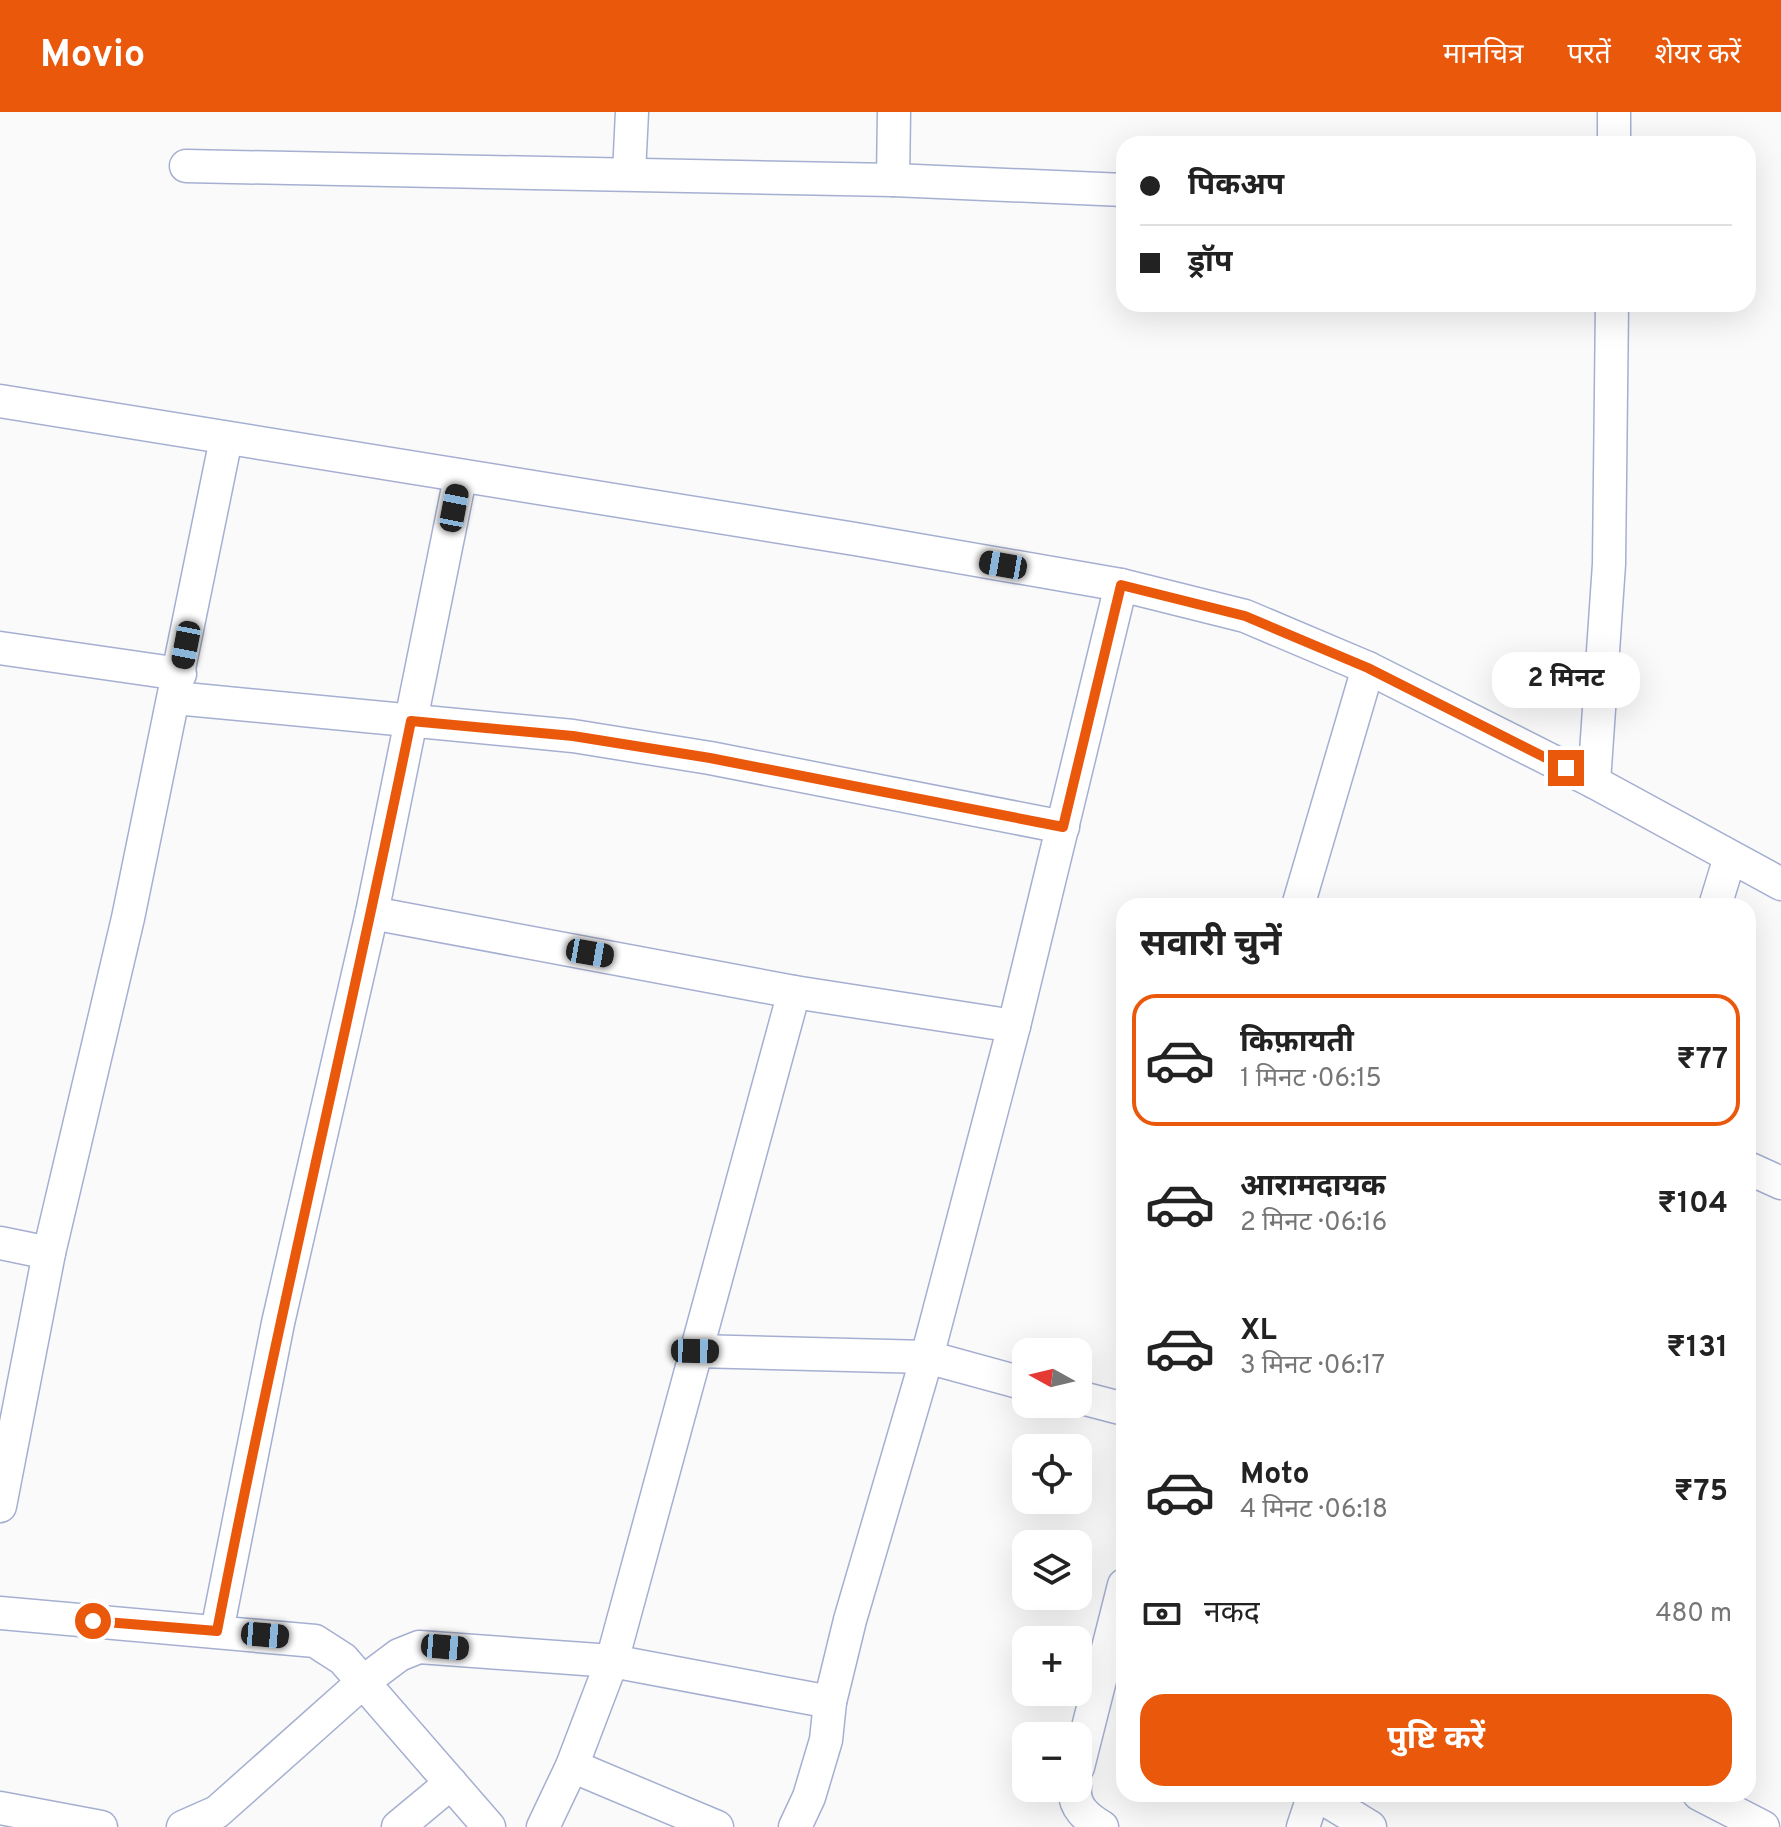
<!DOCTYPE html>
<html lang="hi">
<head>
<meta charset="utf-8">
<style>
  body { margin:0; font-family:Overpass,"Noto Sans Devanagari",sans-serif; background:#f6f6f6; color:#222; height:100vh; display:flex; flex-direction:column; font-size:30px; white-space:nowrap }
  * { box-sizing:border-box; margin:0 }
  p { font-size:26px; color:#767676 }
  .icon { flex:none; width:44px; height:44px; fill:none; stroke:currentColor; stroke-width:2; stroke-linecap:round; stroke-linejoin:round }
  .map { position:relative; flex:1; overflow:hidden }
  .details { position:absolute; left:1116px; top:786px; width:640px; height:904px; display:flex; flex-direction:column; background:#fff; border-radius:24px; box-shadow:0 8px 32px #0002 }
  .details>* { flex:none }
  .banner { position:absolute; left:1116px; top:24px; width:640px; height:176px; border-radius:24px; box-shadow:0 8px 32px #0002; display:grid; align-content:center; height:176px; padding:0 24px; background:#fff }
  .needle { width:52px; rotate:278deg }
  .tools { position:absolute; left:1012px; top:1226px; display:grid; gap:16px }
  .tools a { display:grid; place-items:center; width:80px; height:80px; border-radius:16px; background:#fff; box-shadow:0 8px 32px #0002; font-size:40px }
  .end { position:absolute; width:36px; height:36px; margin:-18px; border:10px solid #ea580c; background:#fff; box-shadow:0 0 0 4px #fff }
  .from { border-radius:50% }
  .bubble { position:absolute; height:56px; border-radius:24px; background:#fff; box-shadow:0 8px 32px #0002; font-size:26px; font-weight:700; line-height:56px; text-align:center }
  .car { position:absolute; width:24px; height:48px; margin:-24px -12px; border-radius:10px; box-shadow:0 0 6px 2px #0007; background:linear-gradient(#222 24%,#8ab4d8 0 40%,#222 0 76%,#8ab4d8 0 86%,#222 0) }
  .banner b { display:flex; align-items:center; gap:28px; height:76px; font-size:30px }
  .banner b+b { border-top:2px solid #e0e0e0 }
  .banner i { width:20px; height:20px; background:#222 }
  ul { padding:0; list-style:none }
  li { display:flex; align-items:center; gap:24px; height:132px; margin:0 16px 12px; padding:0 8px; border:4px solid transparent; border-radius:24px }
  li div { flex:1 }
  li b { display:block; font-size:30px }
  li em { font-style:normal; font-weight:700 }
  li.on { border-color:#ea580c }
  li>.icon { width:72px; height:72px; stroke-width:1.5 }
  h2 { padding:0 24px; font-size:36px; line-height:96px }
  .pay { display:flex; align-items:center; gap:20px; height:88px; padding:0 24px; font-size:30px }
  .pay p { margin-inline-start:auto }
  .button { display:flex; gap:16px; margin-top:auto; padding:16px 24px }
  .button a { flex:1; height:92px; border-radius:24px; background:#ea580c; color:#fff; font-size:32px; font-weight:700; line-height:92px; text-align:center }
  header { display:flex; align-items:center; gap:48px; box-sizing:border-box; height:112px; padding:0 40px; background:#ea580c; color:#fff }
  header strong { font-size:38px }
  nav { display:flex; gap:44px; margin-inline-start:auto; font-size:28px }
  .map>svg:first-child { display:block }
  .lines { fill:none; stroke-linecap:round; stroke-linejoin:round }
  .minor-casing { stroke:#a6afd1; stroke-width:35 }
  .minor { stroke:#fff; stroke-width:32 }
  .route { stroke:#ea580c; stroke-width:10 }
</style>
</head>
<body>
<header>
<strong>Movio</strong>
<nav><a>मानचित्र</a><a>परतें</a><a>शेयर करें</a></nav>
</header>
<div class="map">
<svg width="1781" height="1715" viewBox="0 0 1781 1715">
  <rect width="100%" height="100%" fill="#fafafa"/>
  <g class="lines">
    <defs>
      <g id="minor">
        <polyline points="1614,32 1614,0"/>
        <polyline points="186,54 893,68 1124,78"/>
        <polyline points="629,62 632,0"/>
        <polyline points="893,68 894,0"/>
        <polyline points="0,289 855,427 1121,473 1245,504 1368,556 1594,670 1781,772"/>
        <polyline points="0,536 180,562"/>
        <polyline points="175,586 573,624 710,646 1063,715"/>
        <polyline points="1594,670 1609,452 1612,192"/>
        <polyline points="1298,794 1368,556"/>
        <polyline points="1715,794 1730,745"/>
        <polyline points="372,801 794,880 1014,914"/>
        <polyline points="1748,1056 1781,1071"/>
        <polyline points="0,1131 49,1141"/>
        <polyline points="695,1239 927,1245 1026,1272"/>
        <polyline points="1078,1285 1124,1297"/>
        <polyline points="0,1394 49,1141 128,806 226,327"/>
        <polyline points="0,1501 315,1529 343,1547 489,1715"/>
        <polyline points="217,1519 278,1211 372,801 460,366"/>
        <polyline points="572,1654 717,1715"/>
        <polyline points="1078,1655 1124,1473"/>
        <path d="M1075 1676C1073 1695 1087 1706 1102 1715"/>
        <polyline points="1316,1682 1370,1715"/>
        <polyline points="1699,1682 1763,1715"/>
        <polyline points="0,1696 101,1715"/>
        <polyline points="183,1715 217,1700 363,1570 399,1543 419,1535 612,1549 830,1590"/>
        <polyline points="398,1715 451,1671"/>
        <polyline points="543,1715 572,1654 612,1549 794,880"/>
        <polyline points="795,1715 809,1685 826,1628 830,1590 850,1508 927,1245 1014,914 1121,473"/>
        <polyline points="1303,1715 1314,1682"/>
      </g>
    </defs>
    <use href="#minor" class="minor-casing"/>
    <use href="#minor" class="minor"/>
  </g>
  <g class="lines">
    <path class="route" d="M93 1509 217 1519C276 1214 349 913 411 609L573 624 710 646 1063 715 1121 473 1245 504 1368 556 1566 656"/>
  </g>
</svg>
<div class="tools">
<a><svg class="needle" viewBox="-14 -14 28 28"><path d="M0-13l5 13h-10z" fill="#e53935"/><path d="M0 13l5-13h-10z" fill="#767676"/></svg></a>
<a><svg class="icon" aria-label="locate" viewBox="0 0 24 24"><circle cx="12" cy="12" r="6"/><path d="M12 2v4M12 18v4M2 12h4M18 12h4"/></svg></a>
<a><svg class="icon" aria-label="layers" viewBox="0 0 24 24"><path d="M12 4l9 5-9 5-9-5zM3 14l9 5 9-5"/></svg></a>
<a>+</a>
<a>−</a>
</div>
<i class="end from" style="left:93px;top:1509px"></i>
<i class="end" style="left:1566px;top:656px"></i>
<div class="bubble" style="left:1492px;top:540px;width:148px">2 मिनट</div>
<i class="car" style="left:454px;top:396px;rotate:11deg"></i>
<i class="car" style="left:1003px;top:453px;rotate:280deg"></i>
<i class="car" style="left:186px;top:533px;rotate:191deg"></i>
<i class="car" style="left:590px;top:841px;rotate:100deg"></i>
<i class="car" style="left:695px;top:1239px;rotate:91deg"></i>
<i class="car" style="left:265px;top:1523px;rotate:95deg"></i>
<i class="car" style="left:445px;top:1535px;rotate:95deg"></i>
<div class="banner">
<b><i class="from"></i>पिकअप</b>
<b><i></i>ड्रॉप</b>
</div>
<section class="details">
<h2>सवारी चुनें</h2>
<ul>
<li class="on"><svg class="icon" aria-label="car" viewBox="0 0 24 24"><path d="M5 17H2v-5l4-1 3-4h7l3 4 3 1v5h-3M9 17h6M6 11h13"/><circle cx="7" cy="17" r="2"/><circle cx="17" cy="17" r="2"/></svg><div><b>किफ़ायती</b><p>1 मिनट · 06:15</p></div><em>₹77</em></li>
<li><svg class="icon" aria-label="car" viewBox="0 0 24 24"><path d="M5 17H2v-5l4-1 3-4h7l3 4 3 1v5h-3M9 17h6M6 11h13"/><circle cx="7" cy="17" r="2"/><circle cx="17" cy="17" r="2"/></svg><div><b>आरामदायक</b><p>2 मिनट · 06:16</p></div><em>₹104</em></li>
<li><svg class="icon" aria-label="car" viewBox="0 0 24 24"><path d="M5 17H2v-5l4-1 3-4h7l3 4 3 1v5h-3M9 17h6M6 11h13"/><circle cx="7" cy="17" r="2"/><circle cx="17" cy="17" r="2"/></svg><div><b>XL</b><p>3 मिनट · 06:17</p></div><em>₹131</em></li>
<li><svg class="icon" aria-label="car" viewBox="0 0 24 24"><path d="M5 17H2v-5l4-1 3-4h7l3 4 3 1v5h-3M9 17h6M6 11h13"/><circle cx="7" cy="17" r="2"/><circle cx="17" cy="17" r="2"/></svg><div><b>Moto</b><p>4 मिनट · 06:18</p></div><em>₹75</em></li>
</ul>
<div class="pay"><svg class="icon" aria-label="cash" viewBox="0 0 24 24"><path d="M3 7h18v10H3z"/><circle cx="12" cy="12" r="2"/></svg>नकद<p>480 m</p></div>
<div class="button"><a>पुष्टि करें</a></div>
</section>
</div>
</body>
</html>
